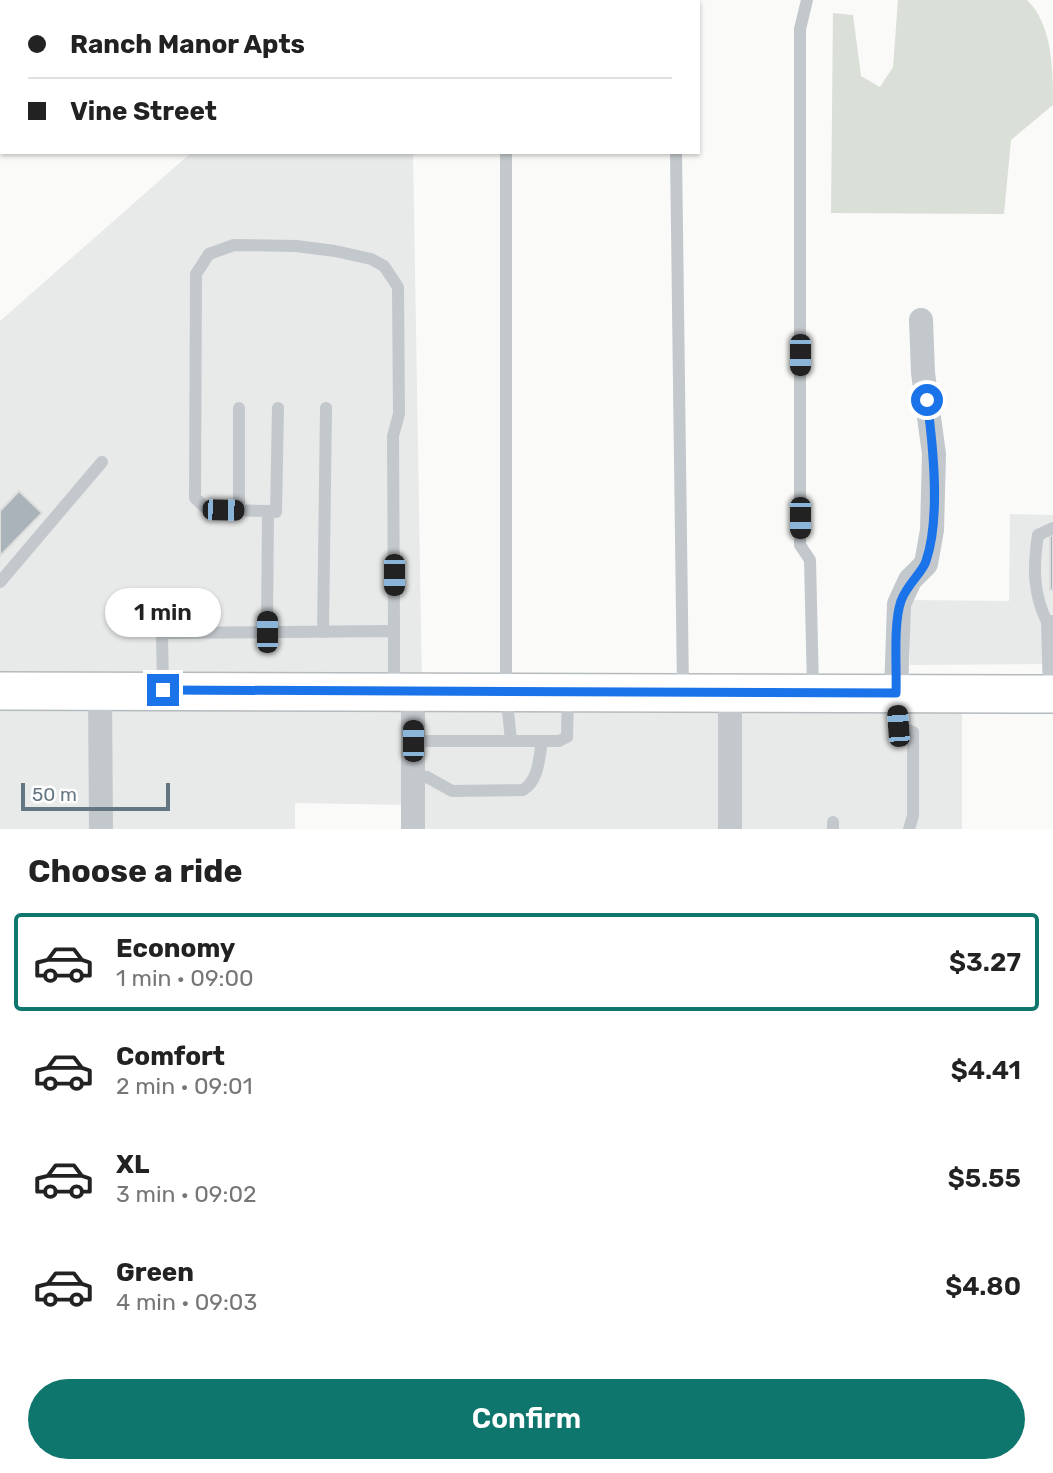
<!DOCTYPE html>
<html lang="en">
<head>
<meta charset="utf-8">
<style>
  body { margin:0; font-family:Rubik,sans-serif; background:#f6f6f6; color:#222; height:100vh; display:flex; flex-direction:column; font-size:26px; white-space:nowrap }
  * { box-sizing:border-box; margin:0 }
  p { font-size:23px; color:#767676 }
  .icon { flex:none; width:38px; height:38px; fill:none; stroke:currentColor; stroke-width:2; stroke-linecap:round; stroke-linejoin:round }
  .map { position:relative; height:829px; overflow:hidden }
  .side { display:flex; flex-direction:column; background:#fff; flex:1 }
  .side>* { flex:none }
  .top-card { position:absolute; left:0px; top:0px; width:700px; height:154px; box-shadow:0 2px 5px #0004; display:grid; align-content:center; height:154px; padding:0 28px; background:#fff }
  .scale { position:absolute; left:21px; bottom:18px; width:149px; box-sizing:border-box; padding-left:7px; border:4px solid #657683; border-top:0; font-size:19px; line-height:24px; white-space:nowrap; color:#657683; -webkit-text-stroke:5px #fff; paint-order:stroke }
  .end { position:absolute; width:32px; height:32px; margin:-16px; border:9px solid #1a73e8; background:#fff; box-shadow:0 0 0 4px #fff }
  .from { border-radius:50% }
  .bubble { position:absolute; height:49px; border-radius:24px; background:#fff; box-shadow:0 2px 5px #0004; font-size:23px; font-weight:600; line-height:49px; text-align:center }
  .car { position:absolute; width:21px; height:42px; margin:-21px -10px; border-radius:9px; box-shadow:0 0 5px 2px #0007; background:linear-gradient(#222 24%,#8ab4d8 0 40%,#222 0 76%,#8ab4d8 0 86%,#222 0) }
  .top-card b { display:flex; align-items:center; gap:24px; height:66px; font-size:26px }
  .top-card b+b { border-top:2px solid #e0e0e0 }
  .top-card i { width:18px; height:18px; background:#222 }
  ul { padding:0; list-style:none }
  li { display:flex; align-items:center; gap:21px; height:98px; margin:0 14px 10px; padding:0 14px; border:4px solid transparent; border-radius:7px }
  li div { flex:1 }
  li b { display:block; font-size:26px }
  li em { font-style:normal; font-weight:600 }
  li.active { border-color:#0f766e }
  li>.icon { width:63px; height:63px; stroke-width:1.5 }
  h2 { padding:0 28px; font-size:32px; line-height:84px }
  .primary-button { display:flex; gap:14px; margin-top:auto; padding:14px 28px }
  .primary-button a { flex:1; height:80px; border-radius:42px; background:#0f766e; color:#fff; font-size:28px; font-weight:600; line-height:80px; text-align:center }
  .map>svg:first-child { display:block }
  .built { fill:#e8e9e9 }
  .green { fill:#dadfd7 }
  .building { fill:#aab3b9; stroke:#dcdcda; stroke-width:2 }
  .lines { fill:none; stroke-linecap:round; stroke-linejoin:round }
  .secondary-casing { stroke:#b3babf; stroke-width:37 }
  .primary-casing { stroke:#b5babe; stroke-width:40 }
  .lane { stroke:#c3c8cc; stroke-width:12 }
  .street { stroke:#c3c8cc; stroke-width:24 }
  .secondary { stroke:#fff; stroke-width:33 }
  .primary { stroke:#fff; stroke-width:37 }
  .route { stroke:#1a73e8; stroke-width:9 }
</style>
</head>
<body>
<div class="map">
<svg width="1053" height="829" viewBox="0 0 1053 829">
  <rect width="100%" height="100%" fill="#fafaf8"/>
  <g class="built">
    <polygon points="192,152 413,152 422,685 0,686 0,321"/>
    <polygon points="1010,514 1053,515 1053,664 910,665 910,600 1009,601"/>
    <polygon points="726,694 727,829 416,829 416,696"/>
    <polygon points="96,696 96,829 0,829 0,697"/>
    <polygon points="409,696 410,805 295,803 295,829 107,829 105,697"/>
    <polygon points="734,697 962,698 962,829 736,829"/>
  </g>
  <path class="green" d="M898 0H1027C1053 25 1053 71 1053 105L1011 140 1004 214 831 213 833 13 853 15 861 76 880 87 893 67Z"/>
  <g class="building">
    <polygon points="19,491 42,513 0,556 0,511"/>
    <rect x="1050" y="536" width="3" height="54"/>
  </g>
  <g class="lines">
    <defs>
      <g id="secondary">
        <polyline points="64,2 65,0"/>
        <polyline points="0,69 2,67"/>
      </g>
      <polyline id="primary" points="0,691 1053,694"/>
    </defs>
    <use href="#secondary" class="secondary-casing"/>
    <use href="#primary" class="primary-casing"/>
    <g class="lane">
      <polyline points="505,0 505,2"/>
      <polyline points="674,0 674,2"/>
      <polyline points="807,0 800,29 800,545 810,560 813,689"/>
      <polyline points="506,152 506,691 511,741"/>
      <polyline points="676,152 683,691"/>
      <polyline points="239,408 239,510"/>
      <polyline points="268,511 276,512 278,408"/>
      <polyline points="0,582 102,462"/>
      <path d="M1047 622C1033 594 1033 566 1038 535L1053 528"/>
      <polyline points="267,632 268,511 208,510 195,498 196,274 209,254 234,245 296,246 335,251 371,259 384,266 398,287 399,414 393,436 394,631"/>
      <polyline points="323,632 326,408"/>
      <polyline points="163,688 162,633 394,631 394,690"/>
      <polyline points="1049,693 1047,622 1053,621"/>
      <polyline points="896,696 898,726 913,732 913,816 909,829"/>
      <polyline points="413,741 559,741 567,737 568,694"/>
      <path d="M413 775 427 777 452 791 523 790C539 780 539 758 542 741"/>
      <polyline points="833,829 833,822"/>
    </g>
    <g class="street">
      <polyline points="413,690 413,829"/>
      <polyline points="100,691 101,829"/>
      <polyline points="730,691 730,829"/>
      <polyline points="896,693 899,604 910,580 926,564 932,530 934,454 923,373 921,320"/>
    </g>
    <use href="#secondary" class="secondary"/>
    <use href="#primary" class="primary"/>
  </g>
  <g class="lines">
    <path class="route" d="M163 690 896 693C897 668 893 624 901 601 907 584 923 572 926 561 941 518 933 445 927 400"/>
  </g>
</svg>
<div class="scale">50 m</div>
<i class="end from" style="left:927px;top:400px"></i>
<i class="end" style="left:163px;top:690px"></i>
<div class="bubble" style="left:105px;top:588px;width:116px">1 min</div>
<i class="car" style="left:800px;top:355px;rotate:180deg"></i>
<i class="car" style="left:223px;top:510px;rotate:91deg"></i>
<i class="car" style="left:800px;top:518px;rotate:180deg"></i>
<i class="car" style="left:394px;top:575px;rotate:180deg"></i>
<i class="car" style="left:267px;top:632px;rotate:0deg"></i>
<i class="car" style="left:898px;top:726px;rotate:356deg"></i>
<i class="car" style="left:413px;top:741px;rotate:0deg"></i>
<div class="top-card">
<b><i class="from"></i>Ranch Manor Apts</b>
<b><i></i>Vine Street</b>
</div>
</div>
<section class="side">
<h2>Choose a ride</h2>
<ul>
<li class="active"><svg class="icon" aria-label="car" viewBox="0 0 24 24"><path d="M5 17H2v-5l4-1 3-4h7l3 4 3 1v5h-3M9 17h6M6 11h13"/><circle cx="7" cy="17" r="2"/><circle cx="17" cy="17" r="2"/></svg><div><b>Economy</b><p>1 min · 09:00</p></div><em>$3.27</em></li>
<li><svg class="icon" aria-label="car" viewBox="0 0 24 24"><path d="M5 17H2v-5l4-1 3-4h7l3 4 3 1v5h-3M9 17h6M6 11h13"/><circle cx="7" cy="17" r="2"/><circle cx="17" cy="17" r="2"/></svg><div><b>Comfort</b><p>2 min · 09:01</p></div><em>$4.41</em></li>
<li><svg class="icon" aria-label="car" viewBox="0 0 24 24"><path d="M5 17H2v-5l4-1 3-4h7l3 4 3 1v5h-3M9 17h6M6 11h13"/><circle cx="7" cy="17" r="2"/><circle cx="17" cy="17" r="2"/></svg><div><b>XL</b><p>3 min · 09:02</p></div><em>$5.55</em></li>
<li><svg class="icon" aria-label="car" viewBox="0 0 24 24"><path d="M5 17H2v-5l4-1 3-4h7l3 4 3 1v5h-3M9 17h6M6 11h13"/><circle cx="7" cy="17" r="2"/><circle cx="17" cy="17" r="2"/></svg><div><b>Green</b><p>4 min · 09:03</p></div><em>$4.80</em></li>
</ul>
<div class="primary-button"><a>Confirm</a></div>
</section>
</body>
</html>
